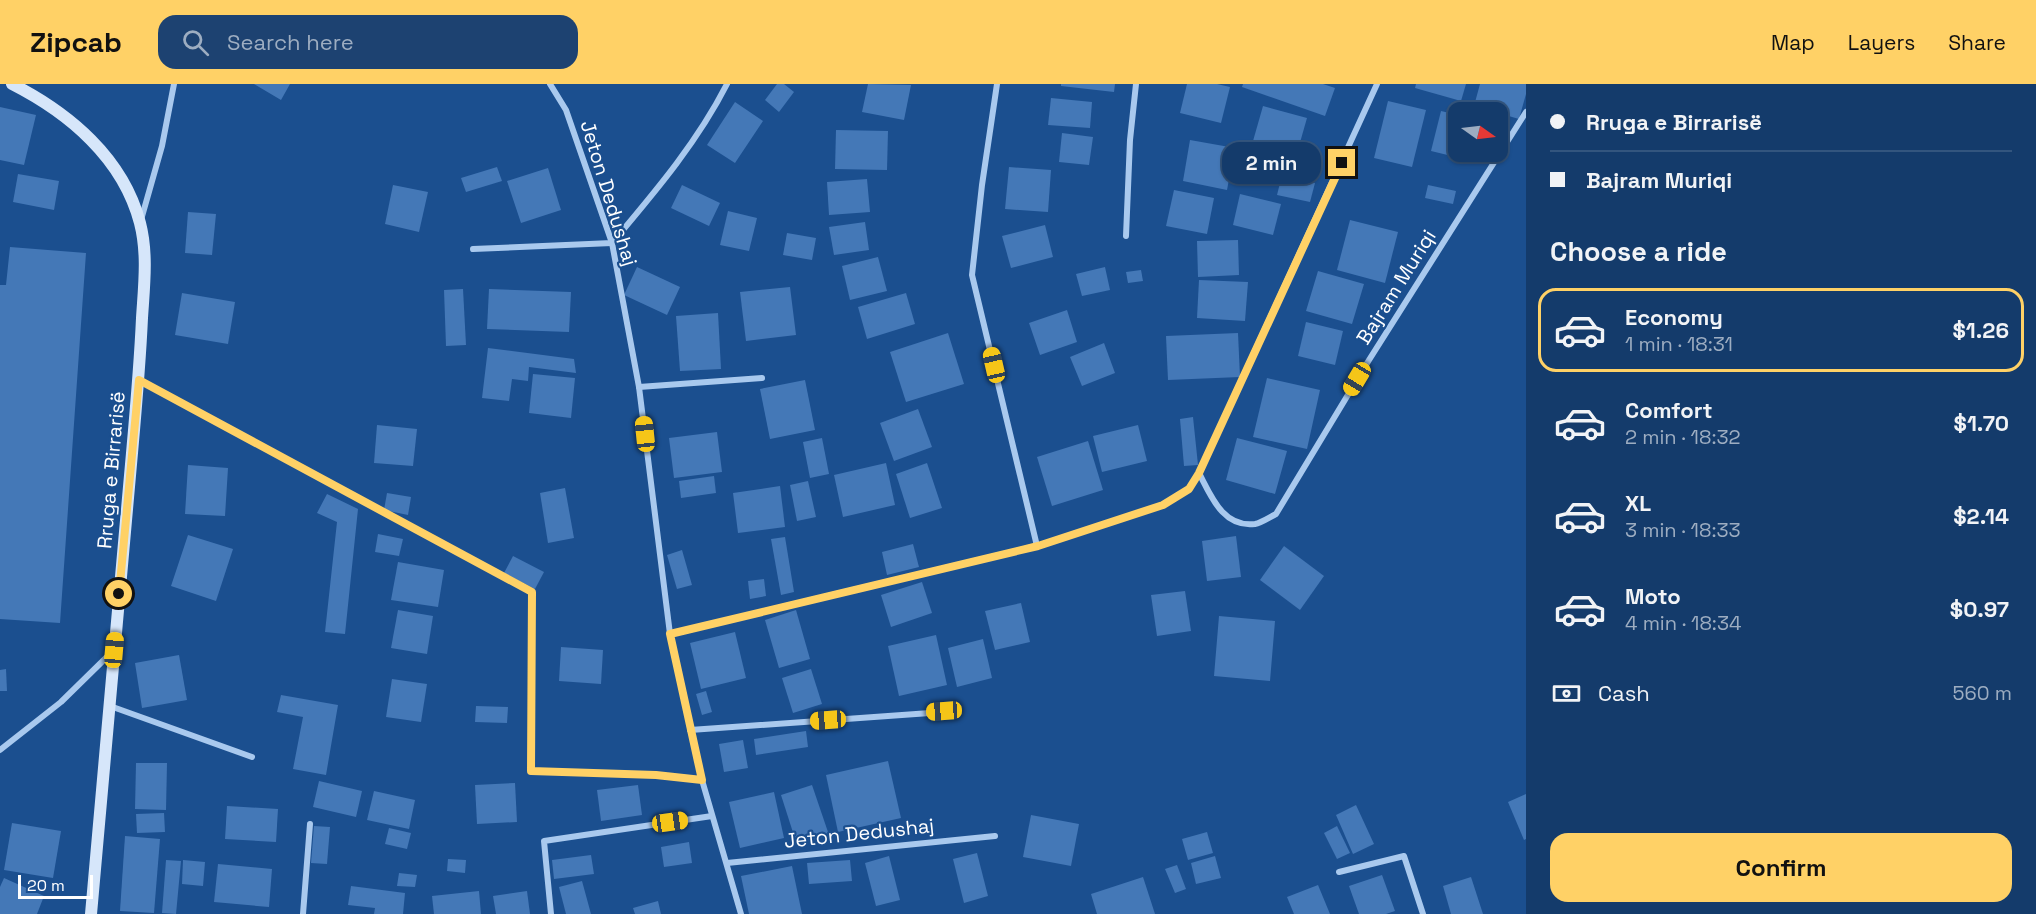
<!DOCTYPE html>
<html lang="en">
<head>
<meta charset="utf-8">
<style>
  body { margin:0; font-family:"Space Grotesk",sans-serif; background:#1d4271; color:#f1f3f6; height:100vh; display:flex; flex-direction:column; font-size:22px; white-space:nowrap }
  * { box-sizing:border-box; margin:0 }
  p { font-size:20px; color:#9dadc1 }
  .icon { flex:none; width:33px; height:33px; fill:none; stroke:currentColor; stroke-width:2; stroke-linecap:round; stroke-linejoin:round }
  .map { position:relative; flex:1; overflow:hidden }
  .side { display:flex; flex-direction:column; background:#143b6b; width:510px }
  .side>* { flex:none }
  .banner { display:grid; align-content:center; height:132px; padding:0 24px; background:#143b6b }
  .needle { width:39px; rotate:104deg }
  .controls { position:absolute; left:1448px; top:18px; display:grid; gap:12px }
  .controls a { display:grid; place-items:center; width:60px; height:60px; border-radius:12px; background:#143b6b; box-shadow:0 2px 4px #0004,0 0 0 2px #33557e; font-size:30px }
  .scale { position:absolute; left:18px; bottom:15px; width:75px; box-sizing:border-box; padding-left:6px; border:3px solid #fff; border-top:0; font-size:16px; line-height:21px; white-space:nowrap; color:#fff; -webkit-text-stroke:4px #1b4f8f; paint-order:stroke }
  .end { position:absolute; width:27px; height:27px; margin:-14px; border:8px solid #ffd166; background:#111; box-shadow:0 0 0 3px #111 }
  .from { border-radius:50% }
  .bubble { position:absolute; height:42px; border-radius:18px; background:#143b6b; box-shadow:0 2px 4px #0004,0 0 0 2px #33557e; font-size:20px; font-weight:800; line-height:42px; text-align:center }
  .car { position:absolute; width:18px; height:36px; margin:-18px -9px; border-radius:8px; box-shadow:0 0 4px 2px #0007; background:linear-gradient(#f5c518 24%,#345 0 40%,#f5c518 0 76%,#345 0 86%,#f5c518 0) }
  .banner b { display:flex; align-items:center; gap:21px; height:57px; font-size:22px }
  .banner b+b { border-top:2px solid #33557e }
  .banner i { width:15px; height:15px; background:#f1f3f6 }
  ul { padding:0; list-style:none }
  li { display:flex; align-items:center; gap:18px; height:84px; margin:0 12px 9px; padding:0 12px; border:3px solid transparent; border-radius:18px }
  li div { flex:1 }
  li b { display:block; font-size:22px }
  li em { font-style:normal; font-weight:800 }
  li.selected { border-color:#ffd166 }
  li>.icon { width:54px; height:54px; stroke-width:1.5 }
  h2 { padding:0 24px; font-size:27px; line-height:72px }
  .pay { display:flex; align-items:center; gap:15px; height:66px; padding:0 24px; font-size:22px }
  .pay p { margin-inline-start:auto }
  .primary-button { display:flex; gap:12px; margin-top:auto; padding:12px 24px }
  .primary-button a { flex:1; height:69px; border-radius:18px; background:#ffd166; color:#111; font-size:24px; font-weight:800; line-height:69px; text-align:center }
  header { display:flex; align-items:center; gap:36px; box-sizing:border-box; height:84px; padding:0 30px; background:#ffd166; color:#111 }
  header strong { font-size:28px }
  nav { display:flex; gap:33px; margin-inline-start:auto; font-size:21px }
  .search { width:420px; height:54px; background:#1d4271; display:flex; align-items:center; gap:15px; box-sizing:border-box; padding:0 21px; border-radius:18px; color:#9dadc1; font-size:22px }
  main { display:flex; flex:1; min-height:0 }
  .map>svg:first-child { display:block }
  .building { fill:#4478b7 }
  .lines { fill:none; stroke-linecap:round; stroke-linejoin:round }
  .street { stroke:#a9c9ee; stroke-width:6 }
  .secondary { stroke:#d6e6fa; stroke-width:12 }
  .route { stroke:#ffd166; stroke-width:8 }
  .labels { text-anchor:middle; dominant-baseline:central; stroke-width:4.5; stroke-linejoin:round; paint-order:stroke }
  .street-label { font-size:20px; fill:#fff; stroke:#1b4f8f }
</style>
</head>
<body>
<header>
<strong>Zipcab</strong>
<div class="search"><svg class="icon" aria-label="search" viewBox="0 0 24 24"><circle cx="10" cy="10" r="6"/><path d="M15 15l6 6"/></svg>Search here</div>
<nav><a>Map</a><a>Layers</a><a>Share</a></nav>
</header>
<main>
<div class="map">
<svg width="1526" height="830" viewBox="0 0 1526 830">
  <rect width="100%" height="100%" fill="#1b4f8f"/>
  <g class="building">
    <polygon points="254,0 290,0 281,16"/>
    <polygon points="777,0 784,0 794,8 779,28 765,16"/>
    <polygon points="868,0 911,1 904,36 862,28"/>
    <polygon points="1061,0 1115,0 1114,8 1061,2"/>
    <polygon points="1187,0 1217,0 1230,3 1221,39 1180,29"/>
    <polygon points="1243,0 1323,0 1335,4 1325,32 1242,3"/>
    <polygon points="1416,0 1466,0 1461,17 1415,4"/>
    <polygon points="1480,0 1526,0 1526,10 1519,35 1474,22"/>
    <polygon points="1051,14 1092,18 1090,44 1048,41"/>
    <polygon points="1388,17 1426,26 1412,83 1374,74"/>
    <polygon points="735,18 763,37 735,79 707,61"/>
    <polygon points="1263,22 1307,34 1297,69 1253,57"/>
    <polygon points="0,23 36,31 24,81 0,76"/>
    <polygon points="1441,27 1458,31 1458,68 1461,68 1460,74 1431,67"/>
    <polygon points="836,46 888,47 887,86 835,85"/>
    <polygon points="1062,49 1093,53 1089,81 1059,78"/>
    <polygon points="1190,56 1235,64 1227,106 1183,97"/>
    <polygon points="497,83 502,97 466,108 461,94"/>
    <polygon points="1009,83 1051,86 1048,128 1005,125"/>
    <polygon points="548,84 561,126 521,139 507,97"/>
    <polygon points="18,90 59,97 54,126 13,118"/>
    <polygon points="1282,91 1315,99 1310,118 1277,111"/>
    <polygon points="867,95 870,128 829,131 827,98"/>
    <polygon points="393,101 428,108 419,148 385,140"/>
    <polygon points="682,101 720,119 709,142 671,124"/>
    <polygon points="1428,101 1456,107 1453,120 1425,114"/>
    <polygon points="1174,106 1214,114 1207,150 1166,142"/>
    <polygon points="1240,110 1281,120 1273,151 1233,141"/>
    <polygon points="728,127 757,134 749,167 720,161"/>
    <polygon points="188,128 216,130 212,171 185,169"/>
    <polygon points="1350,136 1398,148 1385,199 1337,186"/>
    <polygon points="865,138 869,166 834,171 829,143"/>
    <polygon points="1045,141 1053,173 1011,184 1002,152"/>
    <polygon points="787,149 816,154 812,176 783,171"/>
    <polygon points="1238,156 1239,191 1198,193 1197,157"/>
    <polygon points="10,163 86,169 60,539 0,535 0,201 6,201"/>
    <polygon points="878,173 887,207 850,216 842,182"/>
    <polygon points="637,183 680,203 667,231 624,211"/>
    <polygon points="1105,183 1110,206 1082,212 1076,190"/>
    <polygon points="1141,186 1143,197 1128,199 1126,188"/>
    <polygon points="1318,187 1364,200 1352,240 1306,227"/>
    <polygon points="1199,196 1248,198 1245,237 1197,234"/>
    <polygon points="790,203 796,251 746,257 740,208"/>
    <polygon points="463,205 466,261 446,262 444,206"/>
    <polygon points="489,205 571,208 569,248 487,245"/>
    <polygon points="182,209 235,218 228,260 175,251"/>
    <polygon points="906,209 915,240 867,255 858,223"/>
    <polygon points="1067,226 1077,258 1040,271 1029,239"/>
    <polygon points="718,229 721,285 680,287 676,232"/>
    <polygon points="1306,238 1343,247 1335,281 1298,272"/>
    <polygon points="948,249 964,300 906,318 890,268"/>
    <polygon points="1238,249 1240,293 1168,296 1166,252"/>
    <polygon points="1104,259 1115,289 1082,302 1070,273"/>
    <polygon points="488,264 574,275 576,289 529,283 528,297 512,295 509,317 482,314"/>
    <polygon points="533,290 575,294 571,334 529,329"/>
    <polygon points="1267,294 1320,306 1307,365 1253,353"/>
    <polygon points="805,296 815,346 770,355 760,305"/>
    <polygon points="918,325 932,363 894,377 880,339"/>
    <polygon points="1193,333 1198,381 1184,382 1180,335"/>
    <polygon points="377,341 417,345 413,382 374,379"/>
    <polygon points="1138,341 1147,377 1102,388 1093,352"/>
    <polygon points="717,348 722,388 674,394 669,354"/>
    <polygon points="822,354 829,390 810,394 803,358"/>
    <polygon points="1237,354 1287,367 1275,410 1226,396"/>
    <polygon points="1088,357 1103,406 1052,422 1037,373"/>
    <polygon points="886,379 895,421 843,433 834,391"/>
    <polygon points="927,379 942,424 910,434 896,390"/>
    <polygon points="188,381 228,384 225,432 185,430"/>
    <polygon points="714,392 716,409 681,414 679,397"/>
    <polygon points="808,397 816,433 797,437 790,401"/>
    <polygon points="780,402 785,443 738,449 733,409"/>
    <polygon points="565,404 574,454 548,459 540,409"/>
    <polygon points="387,409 411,413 408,431 384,426"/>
    <polygon points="327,410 358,425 345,550 325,548 337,438 317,429"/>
    <polygon points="378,450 403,455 399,472 375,468"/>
    <polygon points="188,451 233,465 216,517 171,502"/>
    <polygon points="1236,452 1241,493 1207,497 1202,457"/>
    <polygon points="785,453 794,508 781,511 771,455"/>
    <polygon points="913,460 919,483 887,491 882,468"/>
    <polygon points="1284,462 1324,492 1300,526 1260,496"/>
    <polygon points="682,466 692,501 677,505 667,471"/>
    <polygon points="513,472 544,488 535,505 504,489"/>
    <polygon points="398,478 444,486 438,523 391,516"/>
    <polygon points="764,495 766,512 750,515 748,497"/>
    <polygon points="922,498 932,529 891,543 881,511"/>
    <polygon points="1185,507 1191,547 1157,552 1151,511"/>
    <polygon points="1021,519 1030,558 995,566 985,527"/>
    <polygon points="398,526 433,532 427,570 391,564"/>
    <polygon points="796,526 810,575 779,584 765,536"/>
    <polygon points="1219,532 1275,537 1270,597 1214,592"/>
    <polygon points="735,548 746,594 701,605 690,559"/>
    <polygon points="936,551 947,601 899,612 888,562"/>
    <polygon points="983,555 992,594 957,603 948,564"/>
    <polygon points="561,563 603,566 601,600 559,597"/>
    <polygon points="179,571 187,616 142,624 135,579"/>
    <polygon points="6,585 7,607 0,607 0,586"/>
    <polygon points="811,585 822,620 793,629 782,594"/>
    <polygon points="392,595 427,600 421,638 386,633"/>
    <polygon points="706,607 712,628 702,631 696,610"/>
    <polygon points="281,611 338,621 326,691 293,685 303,633 277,628"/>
    <polygon points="476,622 508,623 507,639 475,638"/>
    <polygon points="806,647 808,663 756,671 754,655"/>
    <polygon points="743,656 748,684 724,688 719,660"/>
    <polygon points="888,677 901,734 838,748 826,691"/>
    <polygon points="136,679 167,679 166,726 135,725"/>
    <polygon points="319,697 362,707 356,733 313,723"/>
    <polygon points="515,699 517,738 477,740 475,701"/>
    <polygon points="638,701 642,731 601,737 597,706"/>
    <polygon points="812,701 829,751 797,761 781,711"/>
    <polygon points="374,707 415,716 409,745 367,736"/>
    <polygon points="774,708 784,754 740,764 729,718"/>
    <polygon points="1526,710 1526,755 1524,756 1508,718"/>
    <polygon points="1356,721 1374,760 1353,770 1336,731"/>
    <polygon points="227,722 278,725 276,758 225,755"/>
    <polygon points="164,729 165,748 137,749 136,730"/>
    <polygon points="1031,731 1079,740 1071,782 1023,773"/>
    <polygon points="12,739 61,747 53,794 4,786"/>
    <polygon points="314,742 330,743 327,780 311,779"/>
    <polygon points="1337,742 1350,769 1337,775 1324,749"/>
    <polygon points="389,744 411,749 407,765 385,760"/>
    <polygon points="1207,748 1213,769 1188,776 1182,755"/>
    <polygon points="125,752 160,755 154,829 120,827"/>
    <polygon points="689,758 692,779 664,783 661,763"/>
    <polygon points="977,769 988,812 964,819 953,775"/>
    <polygon points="591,771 594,790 554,795 552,776"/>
    <polygon points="889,772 900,816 876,822 865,779"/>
    <polygon points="1215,772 1221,794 1196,800 1191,779"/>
    <polygon points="448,775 466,776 465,789 447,787"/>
    <polygon points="166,776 181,777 176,830 162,829"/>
    <polygon points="183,776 205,778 203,802 182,800"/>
    <polygon points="850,776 852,797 809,800 807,779"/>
    <polygon points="218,780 272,785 269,823 214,818"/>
    <polygon points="1177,781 1186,805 1175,809 1165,785"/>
    <polygon points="792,782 802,830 749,830 741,792"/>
    <polygon points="399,789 417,791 415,803 397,802"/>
    <polygon points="1382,791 1395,827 1386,830 1359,830 1349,802"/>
    <polygon points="1143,793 1155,830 1097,830 1091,810"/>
    <polygon points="1471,793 1483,830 1451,830 1443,802"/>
    <polygon points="4,794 44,812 37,830 0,830 0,803"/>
    <polygon points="582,797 591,830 566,830 559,803"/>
    <polygon points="1318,801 1330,830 1294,830 1287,813"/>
    <polygon points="351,802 405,809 403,830 374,830 375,824 348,821"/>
    <polygon points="479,807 481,830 434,830 432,812"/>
    <polygon points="527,807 530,830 496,830 493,812"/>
    <polygon points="658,817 661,830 635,830 633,824"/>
  </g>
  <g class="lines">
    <g class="street">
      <polyline points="550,0 566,26 612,159 639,303 670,550 702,696 741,830"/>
      <polyline points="997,0 982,101 972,191 1037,462"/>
      <polyline points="141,136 162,62 174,0"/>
      <polyline points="1126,152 1130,56 1136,0"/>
      <path d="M473 165 612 159C654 109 697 59 727 0"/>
      <polyline points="139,296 532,508 531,687 656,691 702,696"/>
      <polyline points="639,303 762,294"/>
      <path d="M1199 389C1211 412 1223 444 1255 440 1261 439 1270 433 1276 430L1369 276 1526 28"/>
      <polyline points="670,550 1037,462 1163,421 1189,405 1199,389 1377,0"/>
      <polyline points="110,622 252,673"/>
      <polyline points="690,646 944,628"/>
      <polyline points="0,666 61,618 114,566"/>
      <polyline points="727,779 995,752"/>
      <polyline points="1339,788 1404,772 1423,830"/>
      <polyline points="303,830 310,740"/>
      <polyline points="551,830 544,757 712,732"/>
    </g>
    <path class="secondary" d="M12 0C69 29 123 74 140 139 148 170 144 202 142 234 140 279 136 324 132 369 118 523 105 676 91 830"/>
  </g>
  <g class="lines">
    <polyline class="route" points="119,510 139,296 532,508 531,687 656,691 702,696 670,550 1038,462 1163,421 1189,405 1199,389 1342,79"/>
  </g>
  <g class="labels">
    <g class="street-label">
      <text transform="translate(609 109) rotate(73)">Jeton Dedushaj</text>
      <text transform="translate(1396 203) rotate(-58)">Bajram Muriqi</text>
      <text transform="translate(111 386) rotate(-85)">Rruga e Birrarisë</text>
      <text transform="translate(859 749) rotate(-6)">Jeton Dedushaj</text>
    </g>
  </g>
</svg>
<div class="controls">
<a><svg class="needle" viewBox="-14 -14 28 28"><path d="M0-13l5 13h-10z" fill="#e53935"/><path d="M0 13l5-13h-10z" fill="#9dadc1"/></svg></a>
</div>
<div class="scale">20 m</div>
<i class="end from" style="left:119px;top:510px"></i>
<i class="end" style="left:1342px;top:79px"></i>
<div class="bubble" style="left:1222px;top:58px;width:99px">2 min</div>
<i class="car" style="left:994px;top:281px;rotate:347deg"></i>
<i class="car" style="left:1357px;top:295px;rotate:211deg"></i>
<i class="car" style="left:645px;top:350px;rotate:354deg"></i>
<i class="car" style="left:114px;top:566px;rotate:5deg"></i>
<i class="car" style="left:944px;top:627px;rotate:266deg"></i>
<i class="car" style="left:828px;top:636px;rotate:266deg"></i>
<i class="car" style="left:670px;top:738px;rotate:82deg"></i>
</div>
<section class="side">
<div class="banner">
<b><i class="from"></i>Rruga e Birrarisë</b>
<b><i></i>Bajram Muriqi</b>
</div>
<h2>Choose a ride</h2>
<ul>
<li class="selected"><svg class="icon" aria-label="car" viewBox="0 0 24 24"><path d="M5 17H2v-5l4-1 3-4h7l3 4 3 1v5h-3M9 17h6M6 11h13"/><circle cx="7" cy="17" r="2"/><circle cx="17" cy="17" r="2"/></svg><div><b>Economy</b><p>1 min · 18:31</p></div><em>$1.26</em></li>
<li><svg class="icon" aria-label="car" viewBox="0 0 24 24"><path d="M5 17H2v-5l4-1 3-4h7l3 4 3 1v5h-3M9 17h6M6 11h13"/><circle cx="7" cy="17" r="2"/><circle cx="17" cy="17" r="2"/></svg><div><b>Comfort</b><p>2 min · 18:32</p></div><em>$1.70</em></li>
<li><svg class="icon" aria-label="car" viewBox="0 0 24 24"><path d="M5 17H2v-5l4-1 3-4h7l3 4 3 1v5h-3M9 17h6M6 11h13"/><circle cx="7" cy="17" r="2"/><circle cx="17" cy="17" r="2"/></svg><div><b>XL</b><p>3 min · 18:33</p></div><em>$2.14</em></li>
<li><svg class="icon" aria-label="car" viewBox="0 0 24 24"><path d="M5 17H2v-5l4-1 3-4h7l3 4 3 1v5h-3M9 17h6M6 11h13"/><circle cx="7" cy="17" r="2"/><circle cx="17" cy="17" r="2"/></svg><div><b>Moto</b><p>4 min · 18:34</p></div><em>$0.97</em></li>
</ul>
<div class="pay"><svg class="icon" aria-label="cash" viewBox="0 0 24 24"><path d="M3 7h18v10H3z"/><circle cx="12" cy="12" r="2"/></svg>Cash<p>560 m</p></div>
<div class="primary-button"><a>Confirm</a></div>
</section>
</main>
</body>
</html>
